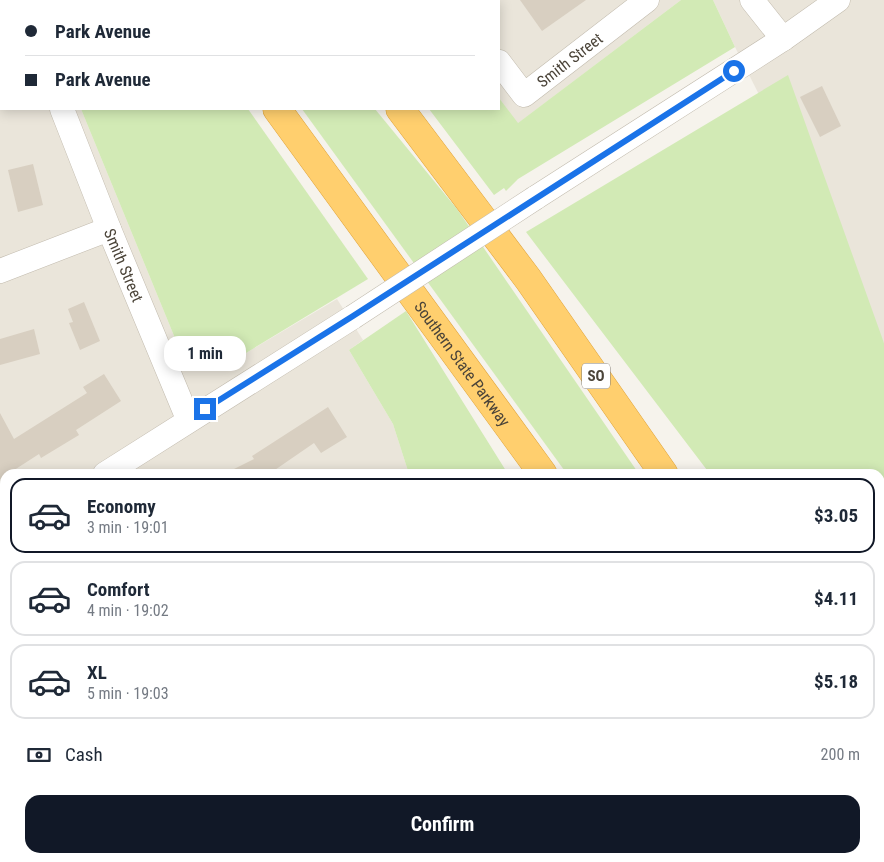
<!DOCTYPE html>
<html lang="en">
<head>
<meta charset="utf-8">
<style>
  body { margin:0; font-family:"Roboto Condensed",sans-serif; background:#f2f2f3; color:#1f2937; height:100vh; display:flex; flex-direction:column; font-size:19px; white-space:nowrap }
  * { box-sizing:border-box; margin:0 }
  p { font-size:16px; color:#747a83 }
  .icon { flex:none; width:28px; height:28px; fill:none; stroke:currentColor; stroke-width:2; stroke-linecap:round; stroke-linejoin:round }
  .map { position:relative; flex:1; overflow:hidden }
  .details { position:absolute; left:0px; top:469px; width:885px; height:394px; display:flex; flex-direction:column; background:#fff; border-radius:15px 15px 0 0; box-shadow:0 2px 12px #0003 }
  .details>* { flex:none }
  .hud { position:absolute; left:0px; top:0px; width:500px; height:110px; box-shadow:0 2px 12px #0003; display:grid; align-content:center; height:110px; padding:0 25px; background:#fff }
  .end { position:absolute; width:22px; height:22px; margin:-11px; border:6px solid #1a73e8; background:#fff; box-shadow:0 0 0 2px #fff }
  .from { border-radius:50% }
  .bubble { position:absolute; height:35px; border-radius:15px; background:#fff; box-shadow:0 2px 12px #0003; font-size:16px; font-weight:700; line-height:35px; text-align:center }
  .hud b { display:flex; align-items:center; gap:18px; height:48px; font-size:19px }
  .hud b+b { border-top:1px solid #e0e1e3 }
  .hud i { width:12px; height:12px; background:#1f2937 }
  ul { padding:9px 0 0; list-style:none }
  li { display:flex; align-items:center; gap:15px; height:75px; margin:0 10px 8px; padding:0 15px; border:2px solid #e0e1e3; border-radius:15px }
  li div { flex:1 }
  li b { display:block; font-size:19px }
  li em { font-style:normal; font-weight:700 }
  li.on { border-color:#111827 }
  li>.icon { width:45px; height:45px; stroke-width:1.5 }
  .pay { display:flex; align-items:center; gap:12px; height:55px; padding:0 25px; font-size:19px }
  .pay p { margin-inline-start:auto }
  .button { display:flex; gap:10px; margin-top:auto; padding:10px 25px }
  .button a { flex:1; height:58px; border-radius:15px; background:#111827; color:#fff; font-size:20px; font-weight:700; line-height:58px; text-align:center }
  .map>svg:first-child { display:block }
  .residential { fill:#eae5da }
  .green { fill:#d2eab5 }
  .building { fill:#d8cfc1 }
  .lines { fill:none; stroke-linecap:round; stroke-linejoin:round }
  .street-casing { stroke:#c2bbae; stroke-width:25 }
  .highway-casing { stroke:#e0a43c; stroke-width:29 }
  .street { stroke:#fff; stroke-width:24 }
  .highway { stroke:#ffcf6e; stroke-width:28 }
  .street-bridge-casing { stroke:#c2bbae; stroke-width:25; stroke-linecap:butt }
  .street-bridge { stroke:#fff; stroke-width:24 }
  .route { stroke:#1a73e8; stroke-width:6 }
  .labels { text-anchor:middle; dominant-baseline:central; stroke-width:4; stroke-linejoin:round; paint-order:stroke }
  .shield { fill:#fff; stroke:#817c74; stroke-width:1 }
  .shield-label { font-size:15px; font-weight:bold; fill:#4b4439 }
  .street-label { font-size:16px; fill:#4b4439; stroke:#fff }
</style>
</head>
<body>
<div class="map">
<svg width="884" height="862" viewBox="0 0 884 862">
  <rect width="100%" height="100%" fill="#f6f3ec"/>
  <g class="residential">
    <polygon points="0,0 37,1 1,1 1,109 81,109 179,348 241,356 337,299 363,340 349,350 393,424 409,474 5,474 5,858 683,858 683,862 0,862"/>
    <polygon points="425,0 681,0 517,124 499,98 499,1"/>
    <polygon points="713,0 884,0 884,343 735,47"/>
  </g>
  <g class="green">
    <polygon points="681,0 713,0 735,47 518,179 506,191 504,188 494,195 429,109 499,109 499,98 518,123"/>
    <polygon points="788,75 884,343 884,700 880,695 880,474 710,474 526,232"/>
    <polygon points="81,109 248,109 368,279 241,356 203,370 179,348"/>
    <polygon points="302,109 375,109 457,209 639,474 567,474"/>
    <polygon points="406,311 508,474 409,474 393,424 349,350"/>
    <polygon points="880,821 884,826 884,862 850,862 847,858 880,858"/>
    <polygon points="683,858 772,858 774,862 683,862"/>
  </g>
  <g class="building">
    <polygon points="520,0 586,0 542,31"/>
    <polygon points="822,86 841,126 820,137 800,97"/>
    <polygon points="33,164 43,205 18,212 8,170"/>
    <polygon points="84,302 100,341 80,350 69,323 73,322 68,309"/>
    <polygon points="34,329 40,354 0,365 0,339"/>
    <polygon points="104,374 121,401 76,430 79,435 41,458 39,454 8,474 5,474 5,476 0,479 0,413 14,439 87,393 83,387"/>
    <polygon points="328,407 347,437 321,453 314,443 269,474 224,474 254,459 252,456"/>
  </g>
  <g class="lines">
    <defs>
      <g id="street">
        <polyline points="19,0 19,1"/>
        <polyline points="451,0 452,1"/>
        <polyline points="752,0 783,39"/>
        <path id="s1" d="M499 62 524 95 647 0"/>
        <path id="s2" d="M62 109 109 229 188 419"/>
        <polyline points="535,198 783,39 838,0"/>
        <polyline points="0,271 109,229"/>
        <polyline points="105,474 353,317"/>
        <polyline points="0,541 5,538"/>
        <polyline points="0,825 5,822"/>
        <polyline points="403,858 405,862"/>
        <polyline points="662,858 662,862"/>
      </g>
      <g id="highway">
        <polyline points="197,0 198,1"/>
        <polyline points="316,0 317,1"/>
        <path id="s3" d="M277 109 543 474"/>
        <polyline points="400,109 528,279 664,474"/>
        <polyline points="880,729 884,733"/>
        <polyline points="880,783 884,789"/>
        <polyline points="781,858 783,862"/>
        <polyline points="823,858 826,862"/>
      </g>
    </defs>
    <use href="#street" class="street-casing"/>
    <use href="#highway" class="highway-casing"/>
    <use href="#street" class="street"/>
    <use href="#highway" class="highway"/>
    <defs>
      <polyline id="street-bridge" points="353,317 535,198"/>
    </defs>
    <use href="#street-bridge" class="street-bridge-casing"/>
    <use href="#street-bridge" class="street-bridge"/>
  </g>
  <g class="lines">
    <polyline class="route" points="205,409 353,316 734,71"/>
  </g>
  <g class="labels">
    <rect class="shield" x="582" y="363.5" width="28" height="25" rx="4"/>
    <g class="shield-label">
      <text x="596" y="376">SO</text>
    </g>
    <g class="street-label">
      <text stroke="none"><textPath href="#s1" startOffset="99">Smith Street</textPath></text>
      <text stroke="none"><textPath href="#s2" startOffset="168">Smith Street</textPath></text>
      <text stroke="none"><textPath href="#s3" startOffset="315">Southern State Parkway</textPath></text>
    </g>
  </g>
</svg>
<i class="end from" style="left:734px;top:71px"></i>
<i class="end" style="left:205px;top:409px"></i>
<div class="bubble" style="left:164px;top:336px;width:82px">1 min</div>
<div class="hud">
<b><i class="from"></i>Park Avenue</b>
<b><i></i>Park Avenue</b>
</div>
<section class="details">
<ul>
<li class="on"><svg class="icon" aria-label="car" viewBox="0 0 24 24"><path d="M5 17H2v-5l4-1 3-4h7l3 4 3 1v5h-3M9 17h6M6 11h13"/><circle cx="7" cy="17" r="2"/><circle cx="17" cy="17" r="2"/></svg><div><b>Economy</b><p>3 min · 19:01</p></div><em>$3.05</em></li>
<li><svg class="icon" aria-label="car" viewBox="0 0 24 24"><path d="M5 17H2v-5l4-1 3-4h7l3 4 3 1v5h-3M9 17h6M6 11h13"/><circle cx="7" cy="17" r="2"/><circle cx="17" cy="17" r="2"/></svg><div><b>Comfort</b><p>4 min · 19:02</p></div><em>$4.11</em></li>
<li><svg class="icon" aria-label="car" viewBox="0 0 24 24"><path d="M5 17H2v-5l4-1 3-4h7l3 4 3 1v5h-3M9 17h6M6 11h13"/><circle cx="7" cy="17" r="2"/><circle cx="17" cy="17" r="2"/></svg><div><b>XL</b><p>5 min · 19:03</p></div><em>$5.18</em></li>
</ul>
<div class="pay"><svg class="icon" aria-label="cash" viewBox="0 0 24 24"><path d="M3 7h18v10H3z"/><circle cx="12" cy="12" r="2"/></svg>Cash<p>200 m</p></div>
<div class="button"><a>Confirm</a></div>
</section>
</div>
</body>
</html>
